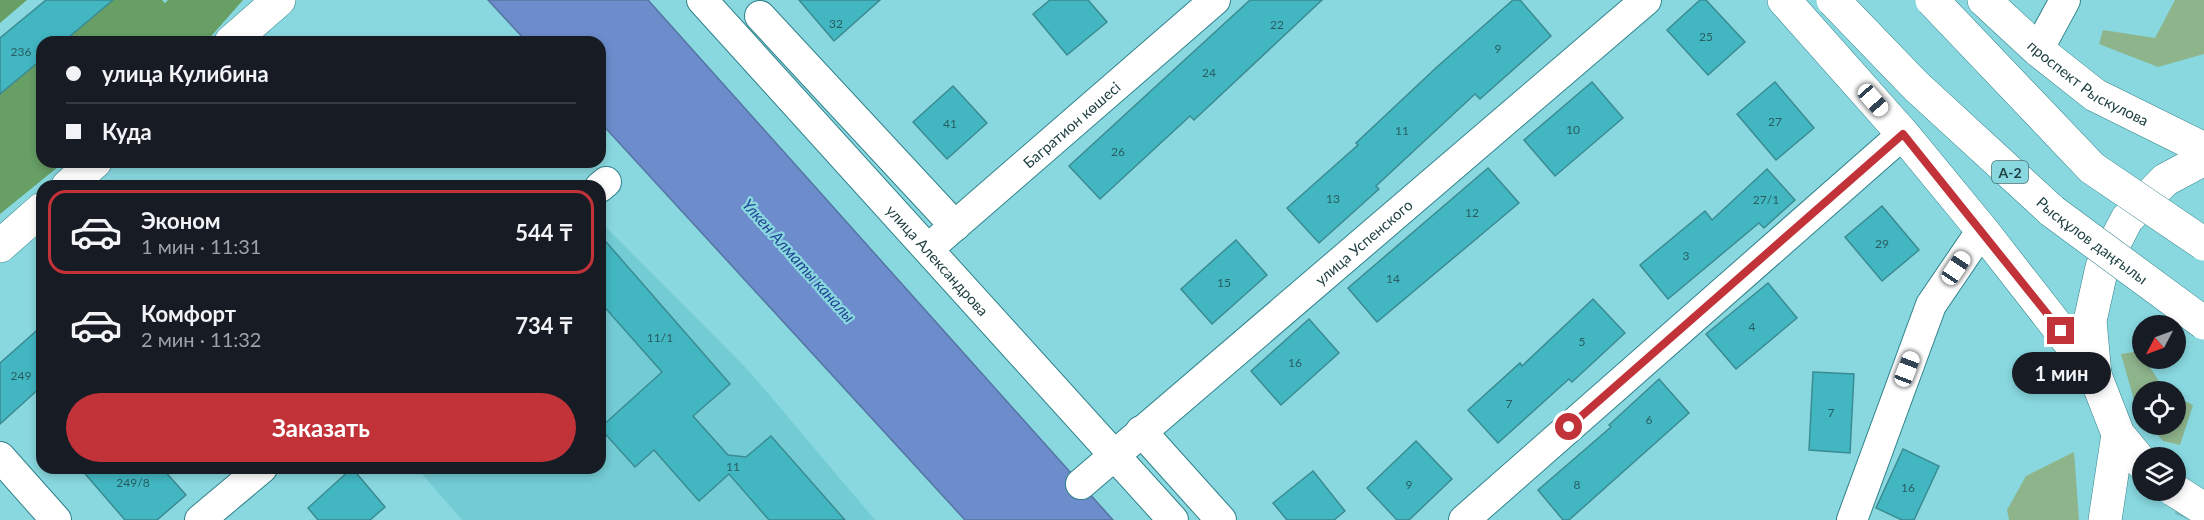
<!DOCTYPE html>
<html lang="ru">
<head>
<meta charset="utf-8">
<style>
  body { margin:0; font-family:Lato,sans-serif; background:#20242c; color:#f1f3f6; height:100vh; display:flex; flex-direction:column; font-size:22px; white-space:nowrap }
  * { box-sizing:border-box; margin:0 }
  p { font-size:20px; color:#9ea1a6 }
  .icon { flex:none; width:33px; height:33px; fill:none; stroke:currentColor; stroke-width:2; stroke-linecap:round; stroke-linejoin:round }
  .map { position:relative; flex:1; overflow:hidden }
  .details { position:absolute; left:36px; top:180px; width:570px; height:294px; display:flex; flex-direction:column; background:#171b24; border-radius:18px; box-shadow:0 3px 9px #0003 }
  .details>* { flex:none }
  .top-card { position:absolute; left:36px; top:36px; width:570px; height:132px; border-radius:18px; box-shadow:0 3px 9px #0003; display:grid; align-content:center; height:132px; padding:0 30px; background:#171b24 }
  .needle { width:39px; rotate:229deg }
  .buttons { position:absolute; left:2132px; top:315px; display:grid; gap:12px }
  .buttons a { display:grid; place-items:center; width:54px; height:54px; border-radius:50%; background:#171b24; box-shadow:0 3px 9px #0003; font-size:30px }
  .end { position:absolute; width:27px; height:27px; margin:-14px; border:8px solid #c23339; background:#fff; box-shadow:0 0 0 3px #fff }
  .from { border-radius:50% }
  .bubble { position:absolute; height:42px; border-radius:21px; background:#171b24; box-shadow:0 3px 9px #0003; font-size:20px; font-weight:700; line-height:42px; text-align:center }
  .car { position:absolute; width:18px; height:36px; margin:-18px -9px; border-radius:8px; box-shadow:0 0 4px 2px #0007; background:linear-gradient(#fff 24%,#345 0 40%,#fff 0 76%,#345 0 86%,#fff 0) }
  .top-card b { display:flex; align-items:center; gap:21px; height:57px; font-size:22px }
  .top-card b+b { border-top:2px solid #363941 }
  .top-card i { width:15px; height:15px; background:#f1f3f6 }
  ul { padding:10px 0 0; list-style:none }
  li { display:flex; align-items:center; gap:18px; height:84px; margin:0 12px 9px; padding:0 18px; border:3px solid transparent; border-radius:18px }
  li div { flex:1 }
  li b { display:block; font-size:22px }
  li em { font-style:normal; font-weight:700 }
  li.on { border-color:#c23339 }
  li>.icon { width:54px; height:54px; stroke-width:1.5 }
  .cta { display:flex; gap:12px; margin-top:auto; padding:12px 30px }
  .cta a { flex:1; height:69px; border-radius:36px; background:#c23339; color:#fff; font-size:24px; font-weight:700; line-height:69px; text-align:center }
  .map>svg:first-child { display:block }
  .built { fill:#73cbd4 }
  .green { fill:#8eb48c }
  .forest { fill:#679f65 }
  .water { fill:#6c8ccc; stroke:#5575a3; stroke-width:1.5 }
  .building { fill:#42b7c2; stroke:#3a8b92; stroke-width:1.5 }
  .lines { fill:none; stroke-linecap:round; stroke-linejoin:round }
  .secondary-tunnel { stroke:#74bac1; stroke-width:33; stroke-dasharray:33 16; stroke-linecap:butt }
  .street-casing { stroke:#30828a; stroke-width:32 }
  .secondary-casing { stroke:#30828a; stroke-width:34 }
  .primary-casing { stroke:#30828a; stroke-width:34 }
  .street { stroke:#fff; stroke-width:30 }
  .secondary { stroke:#fff; stroke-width:33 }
  .primary { stroke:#fff; stroke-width:33 }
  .primary-bridge-casing { stroke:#30828a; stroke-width:34; stroke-linecap:butt }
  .primary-bridge { stroke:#fff; stroke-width:33 }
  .route { stroke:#c23339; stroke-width:8 }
  .labels { text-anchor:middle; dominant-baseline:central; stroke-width:4.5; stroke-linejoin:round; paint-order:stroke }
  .number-label { font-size:12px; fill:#285e63 }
  .shield { fill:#89d8e0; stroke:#3f6e72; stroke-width:1.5 }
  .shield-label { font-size:14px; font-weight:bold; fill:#1f4043 }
  .street-label { font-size:15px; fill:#1f4043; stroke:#89d8e0 }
  .water-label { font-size:16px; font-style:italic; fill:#224592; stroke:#89d8e0 }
</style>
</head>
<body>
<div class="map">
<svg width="2204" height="520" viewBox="0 0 2204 520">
  <rect width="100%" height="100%" fill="#89d8e0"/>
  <polygon class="built" points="600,221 749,371 875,520 462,520 417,468 600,468"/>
  <g class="green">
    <polygon points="2175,0 2204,0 2204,54 2158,67 2099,44 2103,30 2155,38"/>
    <polygon points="2140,351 2142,358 2145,359 2165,391 2142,392 2142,414 2134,400 2121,354"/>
    <polygon points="2175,396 2193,405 2180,445 2163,441 2149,425 2175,424"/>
    <polygon points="2074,452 2079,520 2009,520 2007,510 2026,476"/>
  </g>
  <g class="forest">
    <polygon points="0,0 27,0 0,23"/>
    <polygon points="113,0 162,0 165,3 168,0 243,0 206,42 63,42"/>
    <polygon points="42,59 42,162 64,162 0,214 0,94"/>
  </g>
  <polygon class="water" points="488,0 648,0 1113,520 965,520 600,122 600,42 527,42"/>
  <g class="building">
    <polygon points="46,0 113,0 63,42 42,42 42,59 0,94 0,38"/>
    <polygon points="799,0 880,0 834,41"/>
    <polygon points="1050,0 1088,0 1107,22 1067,55 1033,14"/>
    <polygon points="1250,0 1322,0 1194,120 1190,116 1100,199 1069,166"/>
    <polygon points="1513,0 1520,0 1551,36 1480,99 1475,94 1376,186 1379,189 1319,243 1287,208 1358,145 1356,143 1438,66"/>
    <polygon points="1700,0 1706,0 1745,42 1708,75 1667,30"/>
    <polygon points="1592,82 1623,118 1555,176 1524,140"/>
    <polygon points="1775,82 1814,128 1776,160 1737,114"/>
    <polygon points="953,86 987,123 947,159 913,122"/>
    <polygon points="1488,168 1519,203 1377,322 1348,288"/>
    <polygon points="1767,169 1795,200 1764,228 1759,223 1668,299 1640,265 1705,211 1712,220"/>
    <polygon points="1882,206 1919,250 1882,281 1845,237"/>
    <polygon points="600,235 730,384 693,416 728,455 746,457 771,436 845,520 769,520 729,474 699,501 654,450 635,467 600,428 662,372 600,302"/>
    <polygon points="1236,240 1267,275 1212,324 1181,289"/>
    <polygon points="1768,283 1797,318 1736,369 1706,334"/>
    <polygon points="1593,299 1625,333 1572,382 1569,379 1498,443 1468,410 1520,363 1522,366"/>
    <polygon points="1309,319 1339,353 1281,405 1251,371"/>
    <polygon points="42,326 42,386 0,424 0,363"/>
    <polygon points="1813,372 1854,374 1850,453 1809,450"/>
    <polygon points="1659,379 1689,413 1569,520 1563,520 1538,490 1611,427 1609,425"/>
    <polygon points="1416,441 1452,479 1409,520 1397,520 1367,488"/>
    <polygon points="1903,449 1939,466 1914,520 1902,520 1876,508"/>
    <polygon points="80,468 162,468 186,495 157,520 125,520"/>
    <polygon points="352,468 385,507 370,520 318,520 308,508"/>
    <polygon points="1313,471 1345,511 1334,520 1287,520 1273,503"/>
  </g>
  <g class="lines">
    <polyline class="secondary-tunnel" points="2190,520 2204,486"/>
    <defs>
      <g id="street">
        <path id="s1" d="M702 0 1173 520"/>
        <polyline points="760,16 955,226"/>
        <polyline points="2038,50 2065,0"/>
        <polyline points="600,187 606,182"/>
        <path id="s2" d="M928 249 1215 0"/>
        <polyline points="1141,431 1221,520"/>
        <polyline points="0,457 56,520"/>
        <path id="s3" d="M1081 484 1646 0"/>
        <polyline points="200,520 262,468"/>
        <polyline points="1464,520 1903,134"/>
        <polyline points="1852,520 1931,305 1982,230"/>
      </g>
      <g id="secondary">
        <polyline points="231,42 279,0"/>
        <polyline points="68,186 95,162"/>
        <polyline points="0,246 42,209"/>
      </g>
      <g id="primary">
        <polyline points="1784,0 1903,134 1982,230 2095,375 2118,434 2142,463"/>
        <path id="s4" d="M1984 0 2038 50 2095 95 2204 149"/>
        <polyline points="2095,375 2090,321 2102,267 2127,219 2165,180 2204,159"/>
        <polyline points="2105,520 2118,434"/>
      </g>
    </defs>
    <use href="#street" class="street-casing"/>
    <use href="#secondary" class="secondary-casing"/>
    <use href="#primary" class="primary-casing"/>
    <use href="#street" class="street"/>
    <use href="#secondary" class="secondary"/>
    <use href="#primary" class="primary"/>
    <defs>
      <g id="primary-bridge">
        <path id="s5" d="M1833 0 1916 86 2052 211 2204 323"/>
        <polyline points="1932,0 2092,168 2204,244"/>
        <polyline points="2174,490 2204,509"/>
      </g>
    </defs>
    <use href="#primary-bridge" class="primary-bridge-casing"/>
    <use href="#primary-bridge" class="primary-bridge"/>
  </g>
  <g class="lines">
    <polyline class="route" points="1569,427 1903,134 2061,331"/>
  </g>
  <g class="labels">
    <g class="number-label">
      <text x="836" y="23">32</text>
      <text x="1277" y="24">22</text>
      <text x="1706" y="36">25</text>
      <text x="1498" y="48">9</text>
      <text x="21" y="51">236</text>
      <text x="1209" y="72">24</text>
      <text x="1775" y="121">27</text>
      <text x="950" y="123">41</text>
      <text x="1573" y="129">10</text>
      <text x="1402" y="130">11</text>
      <text x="1118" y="151">26</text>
      <text x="1333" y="198">13</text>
      <text x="1766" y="199">27/1</text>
      <text x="1472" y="212">12</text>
      <text x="1882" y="243">29</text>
      <text x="1686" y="255">3</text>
      <text x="1393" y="278">14</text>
      <text x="1224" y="282">15</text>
      <text x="1752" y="326">4</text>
      <text x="660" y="337">11/1</text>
      <text x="1582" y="341">5</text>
      <text x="1295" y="362">16</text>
      <text x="21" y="375">249</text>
      <text x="1509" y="403">7</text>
      <text x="1831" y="412">7</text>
      <text x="1649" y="419">6</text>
      <text x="733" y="466">11</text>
      <text x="133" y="482">249/8</text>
      <text x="1409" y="484">9</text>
      <text x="1577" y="484">8</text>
      <text x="1908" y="487">16</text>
    </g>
    <rect class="shield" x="1992" y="161" width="36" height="22" rx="4.5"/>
    <g class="shield-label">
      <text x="2010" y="172">A-2</text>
    </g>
    <g class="street-label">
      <text stroke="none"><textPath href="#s4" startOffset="134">проспект Рыскулова</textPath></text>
      <text stroke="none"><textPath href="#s2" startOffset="190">Багратион көшесі</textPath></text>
      <text stroke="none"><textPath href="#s5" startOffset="354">Рысқұлов даңғылы</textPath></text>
      <text stroke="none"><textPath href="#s3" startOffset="372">улица Успенского</textPath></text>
      <text stroke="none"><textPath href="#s1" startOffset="351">улица Александрова</textPath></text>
    </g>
    <g class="water-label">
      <text transform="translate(799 260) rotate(48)">Үлкен Алматы каналы</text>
    </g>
  </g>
</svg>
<div class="buttons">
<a><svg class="needle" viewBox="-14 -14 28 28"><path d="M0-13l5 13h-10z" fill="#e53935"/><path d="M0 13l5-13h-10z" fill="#9ea1a6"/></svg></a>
<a><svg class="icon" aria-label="locate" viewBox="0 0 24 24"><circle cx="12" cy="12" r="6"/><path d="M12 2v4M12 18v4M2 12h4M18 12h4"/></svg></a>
<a><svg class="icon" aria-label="layers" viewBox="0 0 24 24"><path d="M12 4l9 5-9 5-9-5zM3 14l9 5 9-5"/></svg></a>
</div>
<i class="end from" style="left:1569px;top:427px"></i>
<i class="end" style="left:2061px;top:331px"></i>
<div class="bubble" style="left:2012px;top:352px;width:99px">1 мин</div>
<i class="car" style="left:1873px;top:100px;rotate:139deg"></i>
<i class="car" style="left:1956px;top:268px;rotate:34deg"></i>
<i class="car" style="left:1907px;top:369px;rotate:21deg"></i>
<div class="top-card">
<b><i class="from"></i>улица Кулибина</b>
<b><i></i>Куда</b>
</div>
<section class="details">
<ul>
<li class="on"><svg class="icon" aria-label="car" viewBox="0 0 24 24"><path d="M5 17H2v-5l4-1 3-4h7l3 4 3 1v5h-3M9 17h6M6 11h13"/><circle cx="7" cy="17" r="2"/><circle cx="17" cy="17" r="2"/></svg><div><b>Эконом</b><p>1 мин · 11:31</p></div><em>544 ₸</em></li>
<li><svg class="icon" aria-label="car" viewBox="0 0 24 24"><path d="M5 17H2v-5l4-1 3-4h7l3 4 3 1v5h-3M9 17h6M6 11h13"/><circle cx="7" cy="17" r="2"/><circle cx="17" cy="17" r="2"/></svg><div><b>Комфорт</b><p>2 мин · 11:32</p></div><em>734 ₸</em></li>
</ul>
<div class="cta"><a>Заказать</a></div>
</section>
</div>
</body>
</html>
